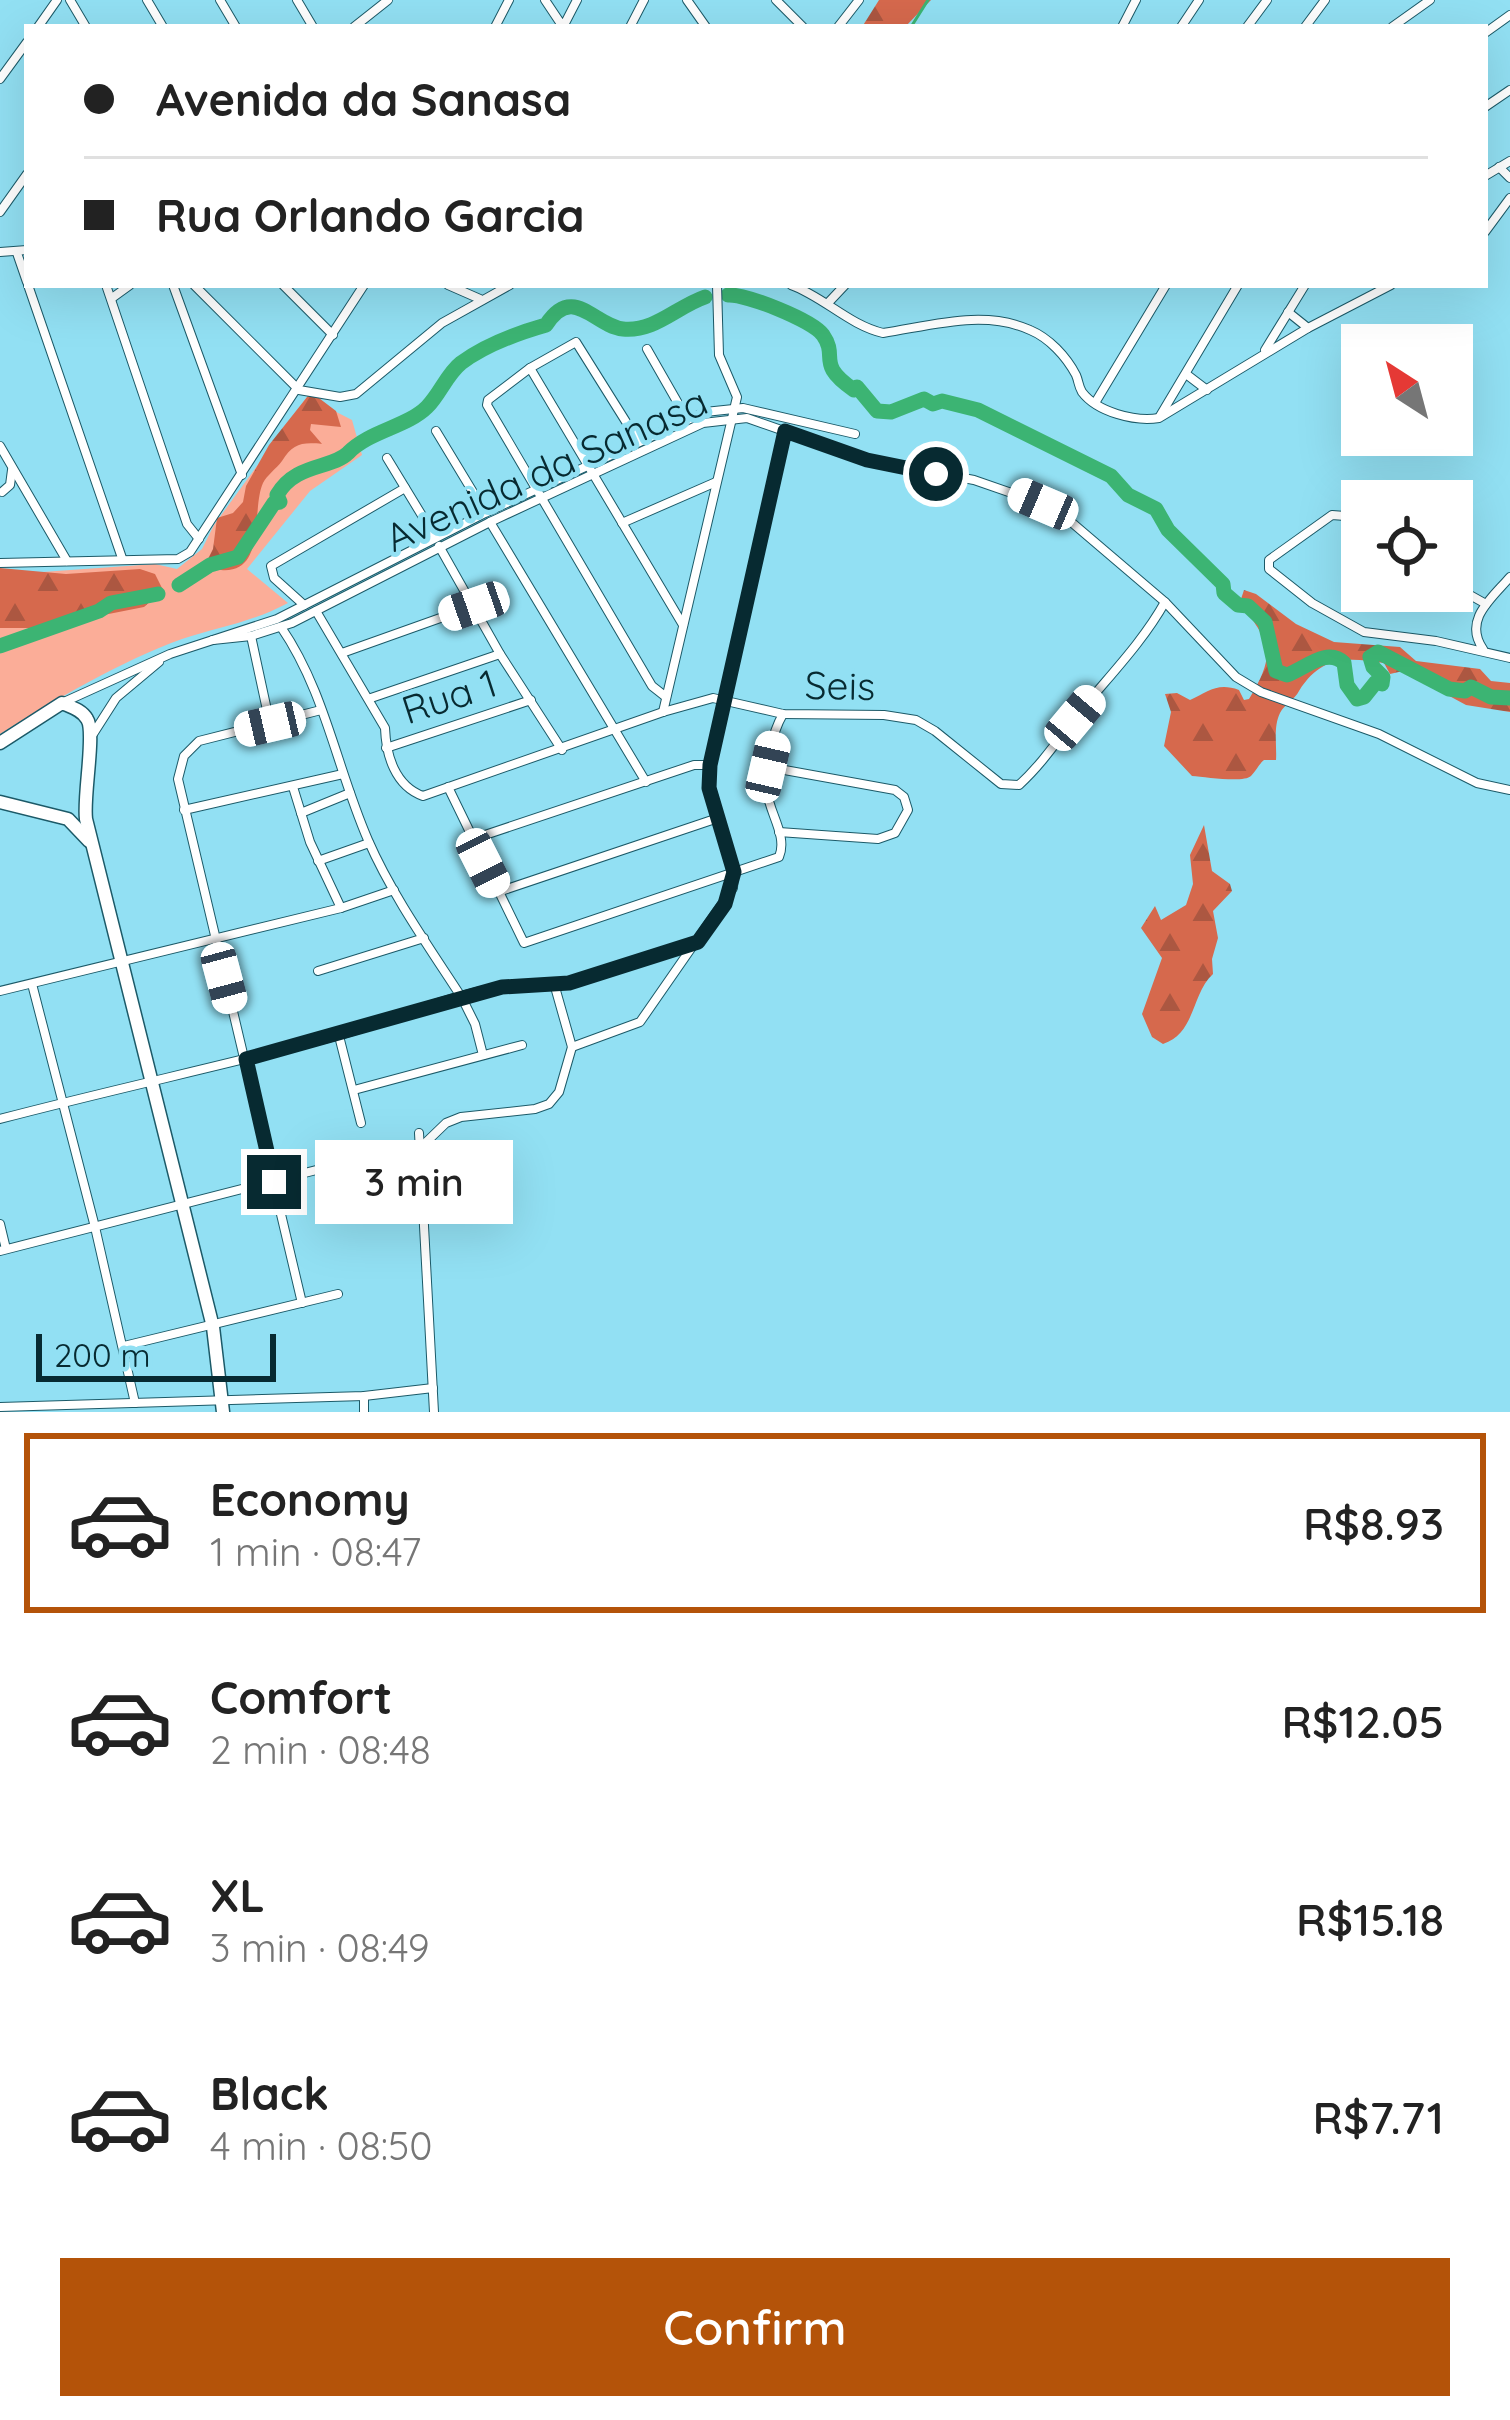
<!DOCTYPE html>
<html lang="en">
<head>
<meta charset="utf-8">
<style>
  body { margin:0; font-family:Quicksand,sans-serif; background:#f6f6f6; color:#222; height:100vh; display:flex; flex-direction:column; font-size:45px; white-space:nowrap }
  * { box-sizing:border-box; margin:0 }
  p { font-size:39px; color:#767676 }
  .icon { flex:none; width:66px; height:66px; fill:none; stroke:currentColor; stroke-width:2; stroke-linecap:round; stroke-linejoin:round }
  .map { position:relative; height:1412px; overflow:hidden }
  .side { display:flex; flex-direction:column; background:#fff; flex:1 }
  .side>* { flex:none }
  .top-card { position:absolute; left:24px; top:24px; width:1464px; height:264px; border-radius:0px; box-shadow:0 12px 48px #0002; display:grid; align-content:center; height:264px; padding:0 60px; background:#fff }
  .needle { width:78px; rotate:324deg }
  .buttons { position:absolute; left:1341px; top:324px; display:grid; gap:24px }
  .buttons a { display:grid; place-items:center; width:132px; height:132px; border-radius:0px; background:#fff; box-shadow:0 12px 48px #0002; font-size:60px }
  .scale { position:absolute; left:36px; bottom:30px; width:240px; box-sizing:border-box; padding-left:12px; border:6px solid #072a31; border-top:0; font-size:33px; line-height:42px; white-space:nowrap; color:#072a31; -webkit-text-stroke:9px #92e0f3; paint-order:stroke }
  .end { position:absolute; width:54px; height:54px; margin:-27px; border:15px solid #072a31; background:#fff; box-shadow:0 0 0 6px #fff }
  .from { border-radius:50% }
  .bubble { position:absolute; height:84px; border-radius:0px; background:#fff; box-shadow:0 12px 48px #0002; font-size:39px; font-weight:600; line-height:84px; text-align:center }
  .car { position:absolute; width:36px; height:72px; margin:-36px -18px; border-radius:15px; box-shadow:0 0 9px 3px #0007; background:linear-gradient(#fff 24%,#345 0 40%,#fff 0 76%,#345 0 86%,#fff 0) }
  .top-card b { display:flex; align-items:center; gap:42px; height:114px; font-size:45px }
  .top-card b+b { border-top:3px solid #e0e0e0 }
  .top-card i { width:30px; height:30px; background:#222 }
  ul { padding:21px 0 0; list-style:none }
  li { display:flex; align-items:center; gap:36px; height:180px; margin:0 24px 18px; padding:0 36px; border:6px solid transparent; border-radius:0px }
  li div { flex:1 }
  li b { display:block; font-size:45px }
  li em { font-style:normal; font-weight:600 }
  li.current { border-color:#b45309 }
  li>.icon { width:108px; height:108px; stroke-width:1.5 }
  .cta { display:flex; gap:24px; margin-top:auto; padding:24px 60px }
  .cta a { flex:1; height:138px; border-radius:0px; background:#b45309; color:#fff; font-size:48px; font-weight:600; line-height:138px; text-align:center }
  .map>svg:first-child { display:block }
  .green { fill:#fbad98 }
  .forest { fill:url(#forest-firs) }
  .lines { fill:none; stroke-linecap:round; stroke-linejoin:round }
  .stream { stroke:#3cb473; stroke-width:3 }
  .river { stroke:#3cb473; stroke-width:15 }
  .street-casing { stroke:#1c5a68; stroke-width:10 }
  .secondary-casing { stroke:#1c5a68; stroke-width:15 }
  .street { stroke:#fff; stroke-width:8 }
  .secondary { stroke:#fff; stroke-width:12 }
  .route { stroke:#072a31; stroke-width:15 }
  .labels { text-anchor:middle; dominant-baseline:central; stroke-width:10; stroke-linejoin:round; paint-order:stroke }
  .street-label { font-size:39px; fill:#072a31; stroke:#92e0f3 }
</style>
</head>
<body>
<div class="map">
<svg width="1510" height="1412" viewBox="0 0 1510 1412">
  <defs>
    <pattern id="forest-firs" width="22" height="20" patternUnits="userSpaceOnUse" patternTransform="scale(3)"><rect width="22" height="20" fill="#d6694d"/><path d="M5 1l3.5 6h-7zM16 11l3.5 6h-7z" fill="#ac5741"/></pattern>
  </defs>
  <rect width="100%" height="100%" fill="#92e0f3"/>
  <path class="green" d="M307 397 352 420 362 455 310 491 247 569 288 603C253 622 219 627 182 639 121 661 55 700 0 734V575L155 564 177 569 202 549 214 525Z"/>
  <g class="forest">
    <polygon points="879,0 931,0 905,27 862,27"/>
    <path d="M311 392 336 411 341 427 311 424 310 430 322 444C301 442 293 444 282 461 276 469 267 475 263 483 251 509 267 574 221 570 216 570 210 567 204 567L213 549 217 518 233 513 243 502 246 486 269 445Z"/>
    <polygon points="0,568 66,574 140,569 155,574 163,590 144,607 38,628 0,628"/>
    <path d="M1244 590 1256 594 1296 624 1334 642 1400 647 1416 661 1480 669 1491 681 1510 683V712L1466 705 1403 671 1390 674 1384 663C1346 657 1321 656 1299 691 1295 699 1284 705 1280 713 1273 727 1277 745 1276 760H1264C1259 764 1256 771 1251 776 1244 783 1205 777 1192 776L1164 746 1171 712 1165 694 1177 693 1190 700C1208 692 1217 682 1239 690L1244 700 1249 699C1278 651 1269 643 1240 602Z"/>
    <path d="M1204 825 1212 871 1230 884 1232 891 1213 911 1218 938 1212 959 1213 974C1191 994 1196 1033 1163 1044L1152 1037 1142 1014 1162 958 1141 928 1155 906 1161 920 1186 905 1193 884 1190 855Z"/>
  </g>
  <g class="lines">
    <polyline class="stream" points="911,27 928,0"/>
    <g class="river">
      <path d="M728 295C746 294 812 320 823 335 839 358 815 363 854 390L857 387 877 411 891 412 924 399 933 404 942 401 978 410 1111 476 1128 495 1156 509 1168 530 1223 584 1224 593 1238 605 1248 606 1265 622 1276 671 1287 675C1306 668 1327 647 1344 663L1347 685 1357 699 1364 697 1376 682 1382 684 1383 677 1373 667 1370 657 1378 652 1449 689 1465 691 1471 687 1491 697 1510 698"/>
      <path d="M179 585 210 565 238 557 274 503 280 502 277 495C295 463 332 469 348 453 369 431 407 427 427 407 440 394 447 374 461 363 485 345 518 333 546 325 573 283 594 326 623 329 655 332 676 307 705 297"/>
      <polyline points="0,646 99,611 111,603 158,594"/>
    </g>
    <defs>
      <g id="street">
        <polyline points="70,0 86,27"/>
        <polyline points="147,0 163,27"/>
        <polyline points="220,0 236,27"/>
        <polyline points="297,0 313,27"/>
        <polyline points="545,0 563,27 577,0"/>
        <polyline points="687,0 706,27"/>
        <polyline points="776,0 803,27"/>
        <polyline points="38,27 57,0"/>
        <polyline points="354,27 388,0"/>
        <polyline points="495,27 509,0"/>
        <polyline points="630,27 644,0"/>
        <polyline points="838,27 859,0"/>
        <polyline points="1122,27 1136,0"/>
        <polyline points="1181,27 1199,0"/>
        <polyline points="1247,27 1267,0"/>
        <polyline points="1305,27 1325,0"/>
        <polyline points="1392,27 1430,0"/>
        <polyline points="1485,33 1510,15"/>
        <polyline points="0,79 27,42"/>
        <polyline points="1485,107 1510,90"/>
        <polyline points="1499,167 1510,178"/>
        <polyline points="1485,176 1510,161"/>
        <polyline points="0,212 27,174"/>
        <polyline points="1485,232 1510,198"/>
        <polyline points="0,252 27,250"/>
        <polyline points="17,253 27,282"/>
        <polyline points="28,285 122,558"/>
        <polyline points="106,285 187,524 199,539"/>
        <polyline points="173,285 242,475"/>
        <polyline points="194,285 299,390 340,397 356,394 442,323 510,285"/>
        <polyline points="283,285 333,335"/>
        <polyline points="448,285 480,299"/>
        <path d="M791 285C824 297 849 325 883 333 930 326 984 309 1030 330 1049 338 1066 356 1076 375 1079 382 1078 385 1082 392 1097 412 1135 422 1159 418L1308 328 1391 285"/>
        <polyline points="112,298 130,285"/>
        <polyline points="828,303 845,285"/>
        <polyline points="1288,312 1308,328"/>
        <polyline points="647,349 687,419"/>
        <polyline points="1265,350 1305,285"/>
        <polyline points="530,368 683,625"/>
        <polyline points="1186,374 1207,390"/>
        <polyline points="1095,403 1166,285"/>
        <polyline points="1160,416 1238,285"/>
        <polyline points="436,431 485,512"/>
        <polyline points="638,441 576,342 530,368 488,400 487,405 652,686 666,697"/>
        <polyline points="0,446 67,561"/>
        <polyline points="387,458 435,537"/>
        <polyline points="2,492 10,485 12,470"/>
        <polyline points="490,522 646,782"/>
        <polyline points="622,523 716,482"/>
        <polyline points="1362,529 1345,516 1332,515 1269,560 1269,569 1312,603 1364,632 1436,641 1510,658"/>
        <polyline points="439,546 500,654 562,750"/>
        <polyline points="0,563 178,559 190,552 364,285"/>
        <polyline points="1452,585 1486,604"/>
        <polyline points="304,605 274,578 271,566 405,488"/>
        <path d="M316 611 385 728C386 755 395 786 423 796L663 712 713 698 783 714 884 715 916 720 935 731 1001 784 1019 785C1043 763 1059 738 1079 713 1109 676 1142 643 1165 602"/>
        <path d="M281 627C325 691 337 769 368 840 392 895 429 947 462 998L475 1024 483 1055"/>
        <polyline points="251,636 270,724"/>
        <polyline points="213,640 251,636 292,623 490,522 703,423 747,418 867,460 974,480 1043,504 1070,521 1165,602 1236,677 1261,692 1379,734 1477,783 1510,790"/>
        <path d="M1483 649C1463 620 1491 599 1510 577"/>
        <polyline points="342,653 474,606"/>
        <polyline points="371,698 500,654"/>
        <polyline points="64,702 170,654 277,619 485,513 705,412 743,408 855,434"/>
        <polyline points="663,712 737,397 719,355 717,285"/>
        <polyline points="93,734 116,698 159,662"/>
        <polyline points="386,748 531,700"/>
        <polyline points="768,767 895,790 904,797 908,810 895,833 878,839 779,832"/>
        <polyline points="293,787 310,842 341,908"/>
        <path d="M448 787 524 943 779 857C788 836 769 813 767 791 764 768 772 733 783 714"/>
        <polyline points="184,810 343,774"/>
        <polyline points="301,813 350,793"/>
        <polyline points="473,839 694,765 710,765"/>
        <polyline points="318,861 369,843"/>
        <polyline points="498,892 718,818"/>
        <polyline points="318,971 424,938"/>
        <polyline points="32,984 95,1227 135,1403"/>
        <polyline points="555,987 697,942"/>
        <polyline points="0,991 341,908 394,890"/>
        <polyline points="339,1036 361,1123"/>
        <polyline points="572,1047 640,1022 733,888 734,872 708,776 785,431"/>
        <polyline points="354,1090 522,1045"/>
        <path d="M0 1119C110 1090 222 1066 332 1037 391 1022 499 972 555 987L572 1047 559 1092 549 1104 535 1109 461 1117 446 1123 419 1149"/>
        <polyline points="419,1133 434,1412"/>
        <polyline points="0,1224 6,1249"/>
        <polyline points="0,1251 328,1167"/>
        <polyline points="302,1303 178,779 184,756 199,741 321,710"/>
        <polyline points="124,1346 338,1294"/>
        <polyline points="364,1396 364,1412"/>
        <polyline points="0,1407 364,1396 433,1388"/>
      </g>
      <g id="secondary">
        <path d="M0 743 62 703C71 707 82 710 87 719 96 732 83 795 86 819L213 1327 223 1412"/>
        <polyline points="0,802 68,819 89,841"/>
      </g>
    </defs>
    <use href="#street" class="street-casing"/>
    <use href="#secondary" class="secondary-casing"/>
    <use href="#street" class="street"/>
    <use href="#secondary" class="secondary"/>
  </g>
  <g class="lines">
    <polyline class="route" points="274,1182 246,1059 502,987 569,983 698,942 725,904 734,872 709,788 710,765 785,431 867,460 936,474"/>
  </g>
  <g class="labels">
    <g class="street-label">
      <text transform="translate(546 469) rotate(-24)">Avenida da Sanasa</text>
      <text transform="translate(840 685) rotate(1)">Seis</text>
      <text transform="translate(449 696) rotate(-18)">Rua 1</text>
    </g>
  </g>
</svg>
<div class="buttons">
<a><svg class="needle" viewBox="-14 -14 28 28"><path d="M0-13l5 13h-10z" fill="#e53935"/><path d="M0 13l5-13h-10z" fill="#767676"/></svg></a>
<a><svg class="icon" aria-label="locate" viewBox="0 0 24 24"><circle cx="12" cy="12" r="6"/><path d="M12 2v4M12 18v4M2 12h4M18 12h4"/></svg></a>
</div>
<div class="scale">200 m</div>
<i class="end from" style="left:936px;top:474px"></i>
<i class="end" style="left:274px;top:1182px"></i>
<div class="bubble" style="left:315px;top:1140px;width:198px">3 min</div>
<i class="car" style="left:1043px;top:504px;rotate:293deg"></i>
<i class="car" style="left:474px;top:606px;rotate:251deg"></i>
<i class="car" style="left:1075px;top:718px;rotate:40deg"></i>
<i class="car" style="left:270px;top:724px;rotate:257deg"></i>
<i class="car" style="left:768px;top:767px;rotate:13deg"></i>
<i class="car" style="left:483px;top:863px;rotate:153deg"></i>
<i class="car" style="left:224px;top:978px;rotate:165deg"></i>
<div class="top-card">
<b><i class="from"></i>Avenida da Sanasa</b>
<b><i></i>Rua Orlando Garcia</b>
</div>
</div>
<section class="side">
<ul>
<li class="current"><svg class="icon" aria-label="car" viewBox="0 0 24 24"><path d="M5 17H2v-5l4-1 3-4h7l3 4 3 1v5h-3M9 17h6M6 11h13"/><circle cx="7" cy="17" r="2"/><circle cx="17" cy="17" r="2"/></svg><div><b>Economy</b><p>1 min · 08:47</p></div><em>R$8.93</em></li>
<li><svg class="icon" aria-label="car" viewBox="0 0 24 24"><path d="M5 17H2v-5l4-1 3-4h7l3 4 3 1v5h-3M9 17h6M6 11h13"/><circle cx="7" cy="17" r="2"/><circle cx="17" cy="17" r="2"/></svg><div><b>Comfort</b><p>2 min · 08:48</p></div><em>R$12.05</em></li>
<li><svg class="icon" aria-label="car" viewBox="0 0 24 24"><path d="M5 17H2v-5l4-1 3-4h7l3 4 3 1v5h-3M9 17h6M6 11h13"/><circle cx="7" cy="17" r="2"/><circle cx="17" cy="17" r="2"/></svg><div><b>XL</b><p>3 min · 08:49</p></div><em>R$15.18</em></li>
<li><svg class="icon" aria-label="car" viewBox="0 0 24 24"><path d="M5 17H2v-5l4-1 3-4h7l3 4 3 1v5h-3M9 17h6M6 11h13"/><circle cx="7" cy="17" r="2"/><circle cx="17" cy="17" r="2"/></svg><div><b>Black</b><p>4 min · 08:50</p></div><em>R$7.71</em></li>
</ul>
<div class="cta"><a>Confirm</a></div>
</section>
</body>
</html>
